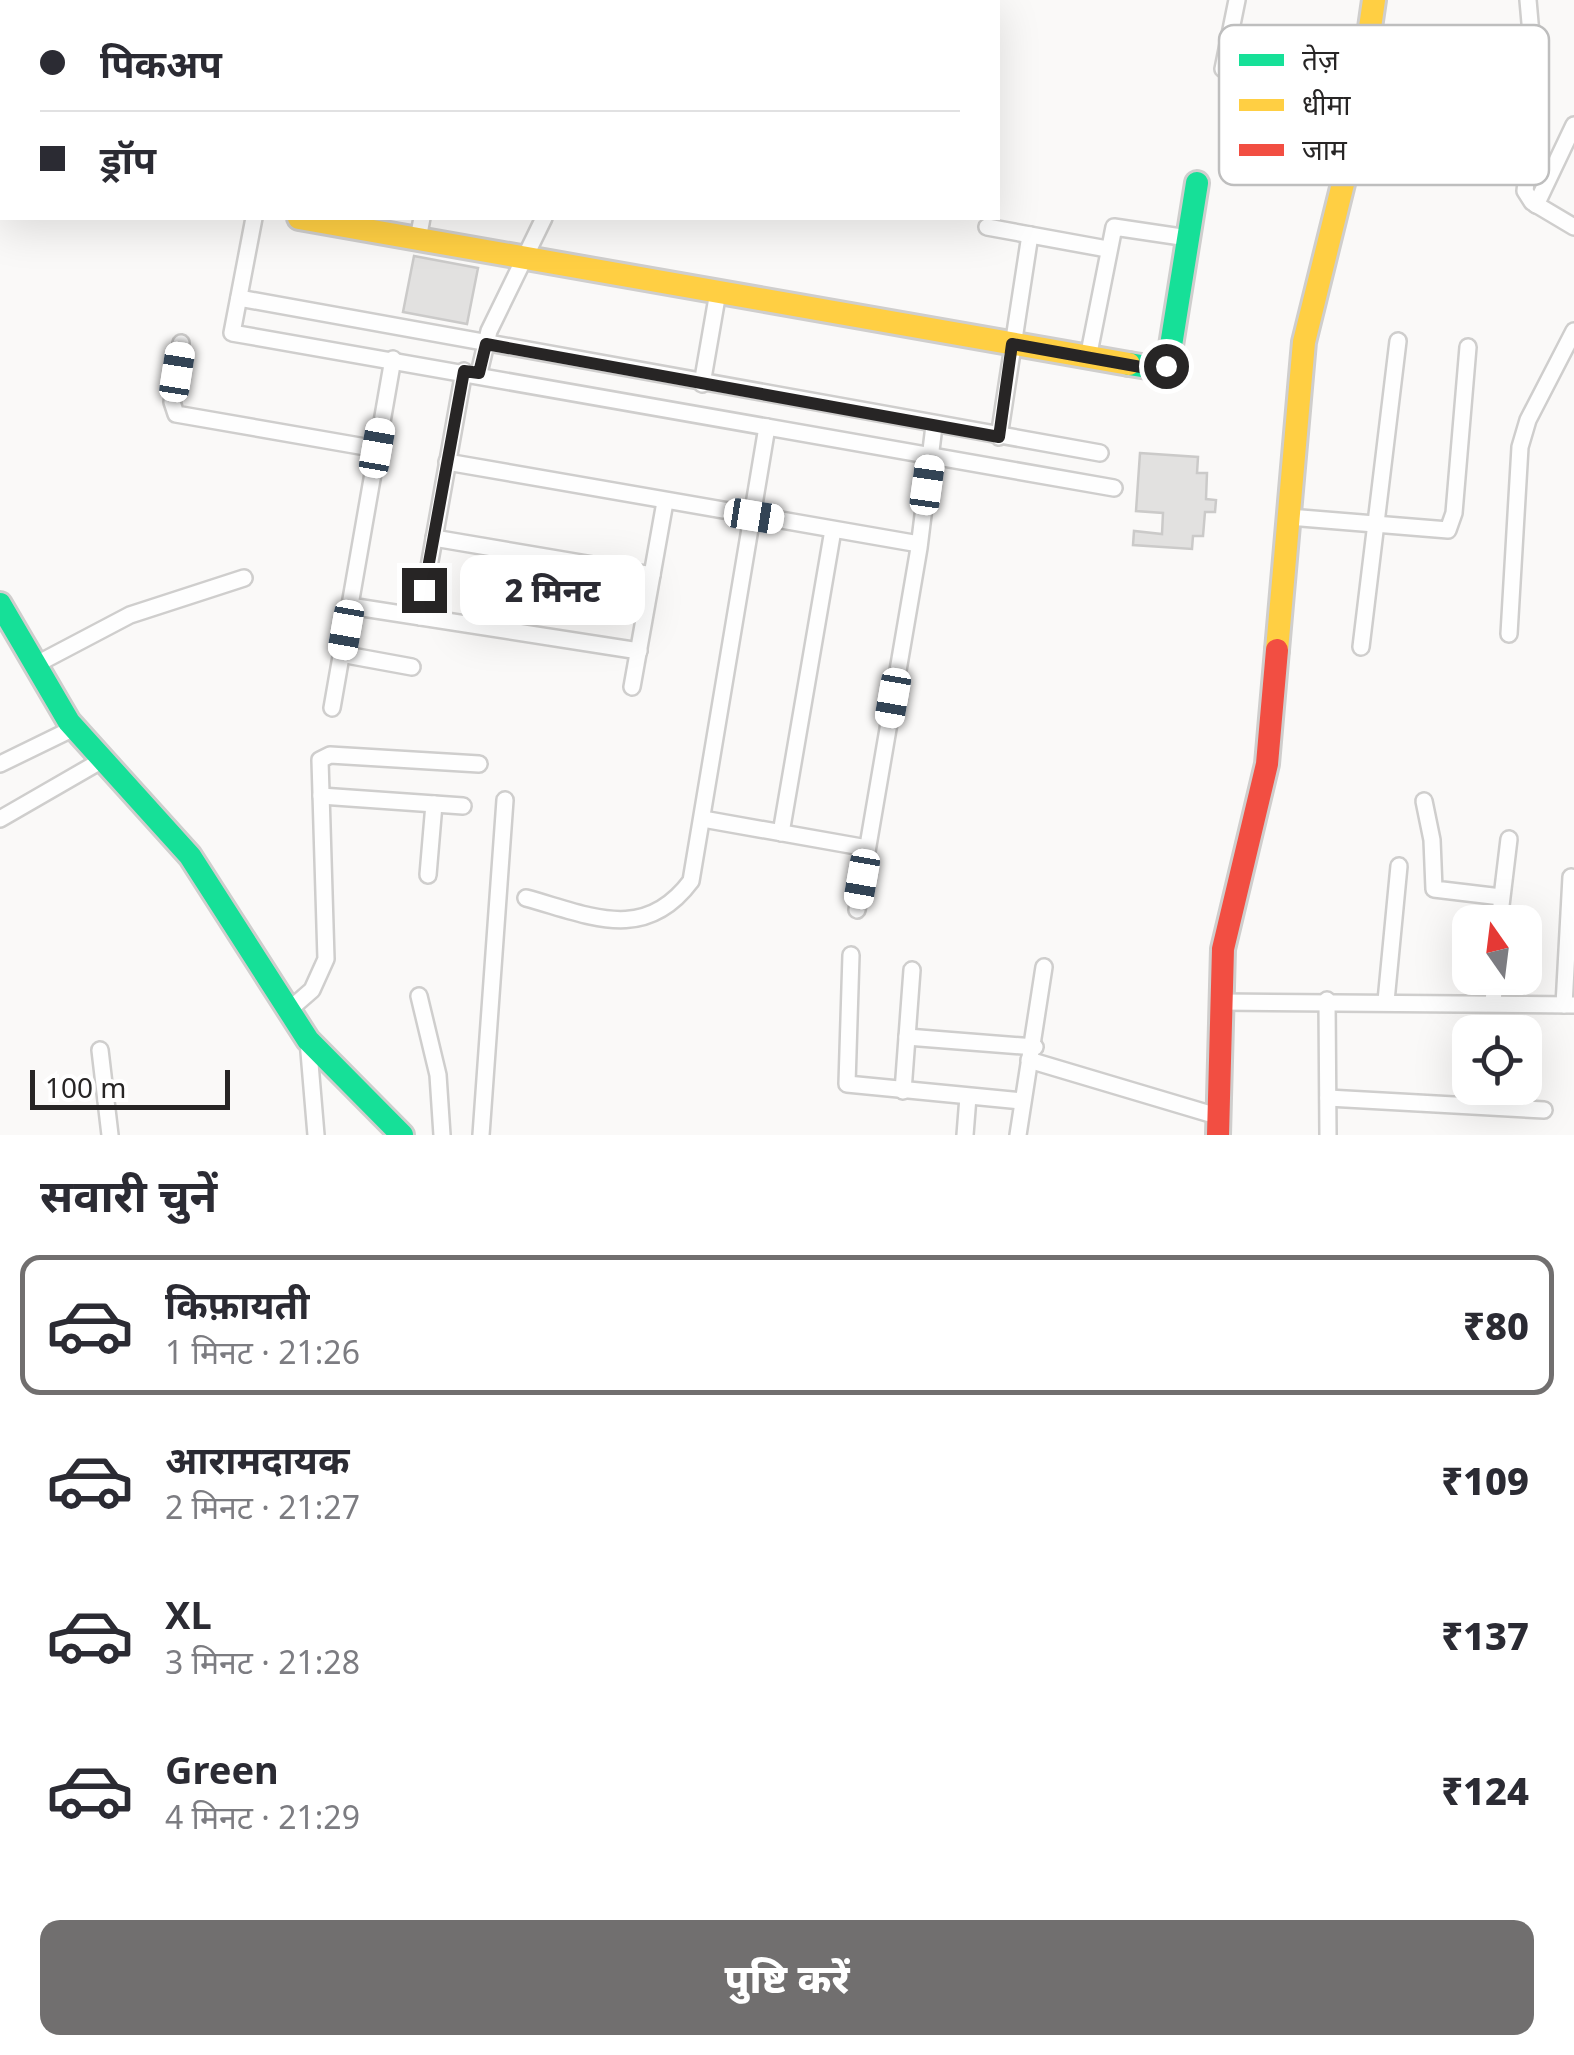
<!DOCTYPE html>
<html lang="hi">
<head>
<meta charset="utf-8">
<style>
  body { margin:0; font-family:"Noto Sans","Noto Sans Devanagari",sans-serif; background:#f2f2f3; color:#2b2b33; height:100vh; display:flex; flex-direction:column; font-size:38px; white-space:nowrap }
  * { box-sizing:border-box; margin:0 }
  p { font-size:32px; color:#7c7c81 }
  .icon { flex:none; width:55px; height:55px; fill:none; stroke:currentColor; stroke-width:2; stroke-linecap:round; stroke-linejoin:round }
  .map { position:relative; height:1135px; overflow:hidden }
  .side { display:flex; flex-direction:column; background:#fff; flex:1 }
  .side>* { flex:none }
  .banner { position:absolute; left:0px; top:0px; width:1000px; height:220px; box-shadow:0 10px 40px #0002; display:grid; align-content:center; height:220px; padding:0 40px; background:#fff }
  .needle { width:65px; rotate:346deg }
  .fabs { position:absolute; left:1452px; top:905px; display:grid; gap:20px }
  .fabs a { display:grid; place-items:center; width:90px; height:90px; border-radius:20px; background:#fff; box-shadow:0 10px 40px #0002; font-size:50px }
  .scale { position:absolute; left:30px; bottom:25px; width:200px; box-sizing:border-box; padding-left:10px; border:5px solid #272525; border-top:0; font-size:28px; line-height:35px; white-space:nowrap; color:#272525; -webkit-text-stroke:8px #fff; paint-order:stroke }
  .end { position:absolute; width:45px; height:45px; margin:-22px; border:12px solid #272525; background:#fff; box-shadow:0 0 0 5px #fff }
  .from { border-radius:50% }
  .bubble { position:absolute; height:70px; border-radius:20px; background:#fff; box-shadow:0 10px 40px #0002; font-size:32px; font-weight:800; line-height:70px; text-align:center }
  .car { position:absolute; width:30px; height:60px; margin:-30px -15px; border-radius:12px; box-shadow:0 0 8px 2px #0007; background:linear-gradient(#fff 24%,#345 0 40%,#fff 0 76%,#345 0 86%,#fff 0) }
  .banner b { display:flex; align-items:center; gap:35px; height:95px; font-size:38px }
  .banner b+b { border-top:2px solid #e1e1e2 }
  .banner i { width:25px; height:25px; background:#2b2b33 }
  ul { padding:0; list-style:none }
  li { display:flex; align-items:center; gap:30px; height:140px; margin:0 20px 15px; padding:0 20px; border:5px solid transparent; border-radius:20px }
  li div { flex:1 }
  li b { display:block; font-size:38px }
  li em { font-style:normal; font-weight:800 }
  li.on { border-color:#716f6f }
  li>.icon { width:90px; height:90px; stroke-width:1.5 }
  h2 { padding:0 40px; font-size:45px; line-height:120px }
  .cta { display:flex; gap:20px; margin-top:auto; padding:20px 40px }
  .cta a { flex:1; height:115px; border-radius:20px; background:#716f6f; color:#fff; font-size:40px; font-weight:800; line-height:115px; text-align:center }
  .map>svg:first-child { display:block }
  .building { fill:#e2e1e0; stroke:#cbcac9; stroke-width:2.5 }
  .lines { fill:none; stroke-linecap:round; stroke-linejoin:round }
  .street-casing { stroke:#cfcecd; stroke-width:20 }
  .fast-casing { stroke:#cfcecd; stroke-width:28 }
  .slow-casing { stroke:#cfcecd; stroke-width:28 }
  .jam-casing { stroke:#cfcecd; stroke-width:28 }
  .street { stroke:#fefefe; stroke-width:15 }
  .fast { stroke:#16e098; stroke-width:22 }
  .slow { stroke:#ffcf43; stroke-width:22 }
  .jam { stroke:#f24e42; stroke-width:22 }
  .route { stroke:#272525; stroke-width:12 }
  .key { fill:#fff; stroke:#bebebe; stroke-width:2.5 }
  .key-label { font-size:28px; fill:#272525 }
</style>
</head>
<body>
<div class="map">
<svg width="1574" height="1135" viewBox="0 0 1574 1135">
  <rect width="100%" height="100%" fill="#faf9f8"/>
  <g class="building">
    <polygon points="414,256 478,268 467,324 403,312"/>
    <polygon points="1140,453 1198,457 1197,473 1207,473 1206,499 1216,500 1215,512 1205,512 1203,536 1193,536 1192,549 1133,545 1134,531 1162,534 1163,513 1136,511"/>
  </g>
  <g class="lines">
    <defs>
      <g id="street">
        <polyline points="1528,0 1536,91 1525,191 1532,202 1574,227"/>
        <polyline points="496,2 497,0"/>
        <polyline points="540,2 540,0"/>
        <polyline points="660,2 662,0"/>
        <polyline points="1223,69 1237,0"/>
        <polyline points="1536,205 1574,125"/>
        <polyline points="254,218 232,333 1114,488"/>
        <polyline points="987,227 1107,249"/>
        <polyline points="418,239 422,218"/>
        <polyline points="239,298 1100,453"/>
        <polyline points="181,343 172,402 176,414 377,449"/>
        <polyline points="1088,358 1114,227 1188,238"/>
        <polyline points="479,373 489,331 544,218"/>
        <polyline points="702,384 718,292"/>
        <polyline points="999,437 1030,235"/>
        <polyline points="447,462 919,544"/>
        <polyline points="1289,517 1448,530 1454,513 1468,347"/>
        <polyline points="434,538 652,575"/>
        <polyline points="350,606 639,651"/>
        <polyline points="420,617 464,371"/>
        <polyline points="1509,634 1520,447 1528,420 1574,331"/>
        <polyline points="1361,647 1398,341"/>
        <polyline points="341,654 412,667"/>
        <polyline points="35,665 130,615 244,578"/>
        <polyline points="632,687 665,502"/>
        <polyline points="332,708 393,359"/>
        <polyline points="0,764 74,728"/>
        <polyline points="321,796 463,806"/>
        <polyline points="1424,801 1432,840 1434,889 1501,897"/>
        <polyline points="0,819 104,759"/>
        <polyline points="703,819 867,848"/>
        <polyline points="781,833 833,530"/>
        <polyline points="428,875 434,804"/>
        <path d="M526 898C589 915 644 944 691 881L767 427"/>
        <polyline points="857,910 919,548 934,426"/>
        <polyline points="1499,922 1509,839"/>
        <polyline points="851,955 847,1084 1022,1101"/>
        <polyline points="419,996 438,1075 442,1135"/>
        <polyline points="1327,1000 1328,1135"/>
        <polyline points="1386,1001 1399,866"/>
        <polyline points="1220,1002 1574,1005"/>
        <polyline points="1493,1003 1495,978"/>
        <polyline points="1564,1005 1571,877"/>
        <polyline points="289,1010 312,990 326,959 320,760 330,755 479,764"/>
        <polyline points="907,1037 1035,1047"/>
        <polyline points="308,1040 316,1135"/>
        <polyline points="100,1050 110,1135"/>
        <polyline points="1029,1060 1217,1116"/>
        <polyline points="903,1091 912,970"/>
        <polyline points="1328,1098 1544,1110"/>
        <polyline points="481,1135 505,800"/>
        <polyline points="965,1135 968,1097"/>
        <polyline points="1018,1135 1044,967"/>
      </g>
      <g id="fast">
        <polyline points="1129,364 1160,369 1169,358 1197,183"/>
        <polyline points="0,604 69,722 190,856 308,1040 402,1135"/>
      </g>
      <g id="slow">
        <polyline points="299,218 1129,364"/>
        <polyline points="1277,650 1304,342 1354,139 1374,0"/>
      </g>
      <polyline id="jam" points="1218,1135 1223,949 1267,764 1277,650"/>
    </defs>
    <use href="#street" class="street-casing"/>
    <use href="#fast" class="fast-casing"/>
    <use href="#slow" class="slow-casing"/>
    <use href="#jam" class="jam-casing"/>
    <use href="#street" class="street"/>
    <use href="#fast" class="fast"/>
    <use href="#slow" class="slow"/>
    <use href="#jam" class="jam"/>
  </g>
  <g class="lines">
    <polyline class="route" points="424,590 464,371 479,373 486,344 999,437 1012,344 1152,369 1166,366"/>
  </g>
  <rect x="1219" y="25" width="330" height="160" rx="15" class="key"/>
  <rect x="1239" y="54" width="45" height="12" fill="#16e098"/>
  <rect x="1239" y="99" width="45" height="12" fill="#ffcf43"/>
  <rect x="1239" y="144" width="45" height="12" fill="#f24e42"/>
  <g class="key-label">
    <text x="1302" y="70">तेज़</text>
    <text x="1302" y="115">धीमा</text>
    <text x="1302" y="160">जाम</text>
  </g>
</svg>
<div class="fabs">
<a><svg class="needle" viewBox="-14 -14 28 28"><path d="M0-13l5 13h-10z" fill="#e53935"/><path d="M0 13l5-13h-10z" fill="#7c7c81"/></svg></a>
<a><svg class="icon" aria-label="locate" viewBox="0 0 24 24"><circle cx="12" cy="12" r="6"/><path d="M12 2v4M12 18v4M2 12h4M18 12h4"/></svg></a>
</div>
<div class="scale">100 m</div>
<i class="end from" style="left:1166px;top:366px"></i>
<i class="end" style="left:424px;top:590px"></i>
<div class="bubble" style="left:460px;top:555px;width:185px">2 मिनट</div>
<i class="car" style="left:177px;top:372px;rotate:9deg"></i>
<i class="car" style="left:377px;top:448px;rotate:10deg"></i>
<i class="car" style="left:927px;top:485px;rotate:8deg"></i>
<i class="car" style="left:754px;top:516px;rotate:99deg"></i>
<i class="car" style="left:346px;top:630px;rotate:190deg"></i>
<i class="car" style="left:893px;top:698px;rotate:190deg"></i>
<i class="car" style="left:862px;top:879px;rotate:190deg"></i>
<div class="banner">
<b><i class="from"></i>पिकअप</b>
<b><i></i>ड्रॉप</b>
</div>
</div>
<section class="side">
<h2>सवारी चुनें</h2>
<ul>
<li class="on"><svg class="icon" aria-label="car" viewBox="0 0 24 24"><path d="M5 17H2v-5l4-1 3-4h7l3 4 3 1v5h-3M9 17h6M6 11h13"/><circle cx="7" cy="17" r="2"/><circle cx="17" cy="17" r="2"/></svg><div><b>किफ़ायती</b><p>1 मिनट · 21:26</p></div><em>₹80</em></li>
<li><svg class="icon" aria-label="car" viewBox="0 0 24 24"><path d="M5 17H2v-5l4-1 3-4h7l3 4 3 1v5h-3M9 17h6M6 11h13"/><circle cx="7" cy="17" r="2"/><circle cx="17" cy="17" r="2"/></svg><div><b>आरामदायक</b><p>2 मिनट · 21:27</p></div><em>₹109</em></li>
<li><svg class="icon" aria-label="car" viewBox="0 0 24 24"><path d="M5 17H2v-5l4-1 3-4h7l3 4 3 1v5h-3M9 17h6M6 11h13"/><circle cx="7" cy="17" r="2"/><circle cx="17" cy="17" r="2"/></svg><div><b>XL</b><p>3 मिनट · 21:28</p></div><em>₹137</em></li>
<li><svg class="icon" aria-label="car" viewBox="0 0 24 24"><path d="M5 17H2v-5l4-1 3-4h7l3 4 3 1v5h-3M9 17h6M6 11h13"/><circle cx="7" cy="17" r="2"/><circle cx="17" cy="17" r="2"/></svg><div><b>Green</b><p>4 मिनट · 21:29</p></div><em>₹124</em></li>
</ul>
<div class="cta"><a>पुष्टि करें</a></div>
</section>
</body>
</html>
